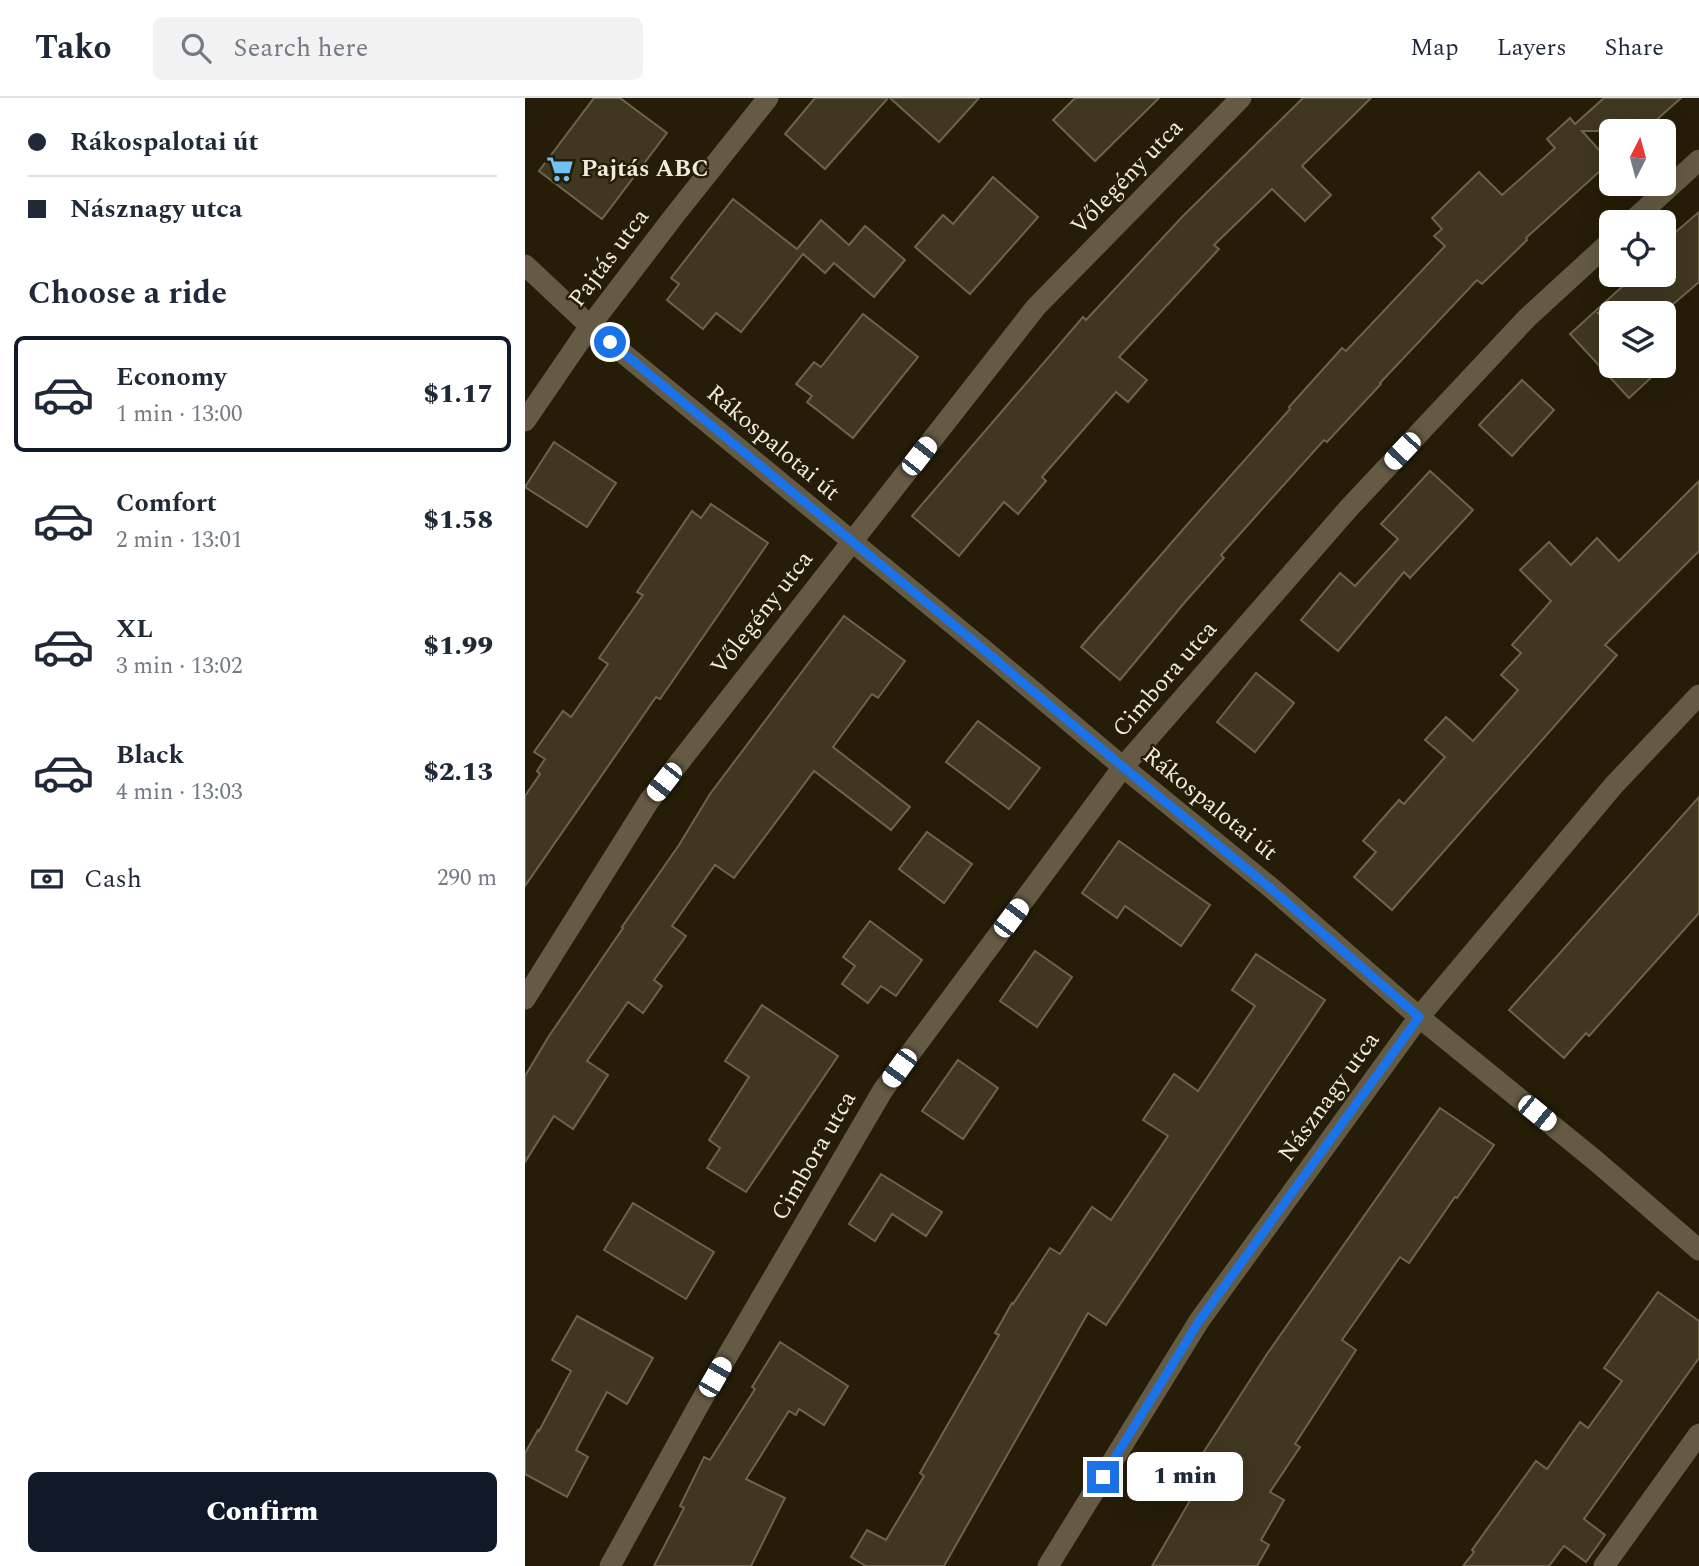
<!DOCTYPE html>
<html lang="en">
<head>
<meta charset="utf-8">
<style>
  body { margin:0; font-family:Spectral,serif; background:#f2f2f3; color:#1f2937; height:100vh; display:flex; flex-direction:column; font-size:26px; white-space:nowrap }
  * { box-sizing:border-box; margin:0 }
  p { font-size:23px; color:#747a83 }
  .icon { flex:none; width:38px; height:38px; fill:none; stroke:currentColor; stroke-width:2; stroke-linecap:round; stroke-linejoin:round }
  .map { position:relative; flex:1; overflow:hidden }
  .drawer { display:flex; flex-direction:column; background:#fff; width:525px }
  .drawer>* { flex:none }
  .top-card { display:grid; align-content:center; height:154px; padding:0 28px; background:#fff }
  .needle { width:46px; rotate:6deg }
  .tools { position:absolute; left:1074px; top:21px; display:grid; gap:14px }
  .tools a { display:grid; place-items:center; width:77px; height:77px; border-radius:10px; background:#fff; box-shadow:0 7px 28px #0002; font-size:35px }
  .end { position:absolute; width:32px; height:32px; margin:-16px; border:9px solid #1a73e8; background:#fff; box-shadow:0 0 0 4px #fff }
  .from { border-radius:50% }
  .bubble { position:absolute; height:49px; border-radius:10px; background:#fff; box-shadow:0 7px 28px #0002; font-size:23px; font-weight:800; line-height:49px; text-align:center }
  .car { position:absolute; width:21px; height:42px; margin:-21px -10px; border-radius:9px; box-shadow:0 0 5px 2px #0007; background:linear-gradient(#fff 24%,#345 0 40%,#fff 0 76%,#345 0 86%,#fff 0) }
  .top-card b { display:flex; align-items:center; gap:24px; height:66px; font-size:26px }
  .top-card b+b { border-top:2px solid #e0e1e3 }
  .top-card i { width:18px; height:18px; background:#1f2937 }
  ul { padding:0; list-style:none }
  li { display:flex; align-items:center; gap:21px; height:116px; margin:0 14px 10px; padding:0 14px; border:4px solid transparent; border-radius:10px }
  li div { flex:1 }
  li b { display:block; font-size:26px }
  li em { font-style:normal; font-weight:800 }
  li.on { border-color:#111827 }
  li>.icon { width:63px; height:63px; stroke-width:1.5 }
  h2 { padding:0 28px; font-size:32px; line-height:84px }
  .pay { display:flex; align-items:center; gap:18px; height:77px; padding:0 28px; font-size:26px }
  .pay p { margin-inline-start:auto }
  .primary-button { display:flex; gap:14px; margin-top:auto; padding:14px 28px }
  .primary-button a { flex:1; height:80px; border-radius:10px; background:#111827; color:#fff; font-size:28px; font-weight:800; line-height:80px; text-align:center }
  header { display:flex; align-items:center; gap:42px; box-sizing:border-box; height:98px; padding:0 35px; background:#fff; border-bottom:2px solid #e0e1e3 }
  header strong { font-size:33px }
  nav { display:flex; gap:38px; margin-inline-start:auto; font-size:24px }
  .search { width:490px; height:63px; background:#f2f2f3; display:flex; align-items:center; gap:18px; box-sizing:border-box; padding:0 24px; border-radius:10px; color:#747a83; font-size:26px }
  main { display:flex; flex:1; min-height:0 }
  .map>svg:first-child { display:block }
  .building { fill:#403720; stroke:#6e644c; stroke-width:2 }
  .lines { fill:none; stroke-linecap:round; stroke-linejoin:round }
  .minor { stroke:#655b44; stroke-width:21 }
  .route { stroke:#1a73e8; stroke-width:9 }
  .labels { text-anchor:middle; dominant-baseline:central; stroke-width:5; stroke-linejoin:round; paint-order:stroke }
  .poi-label { font-size:24px; font-weight:bold; fill:#f0ebdd; stroke:#251d07; text-anchor:start }
  .street-label { font-size:24px; fill:#f0ebdd; stroke:#251d07 }
</style>
</head>
<body>
<header>
<strong>Tako</strong>
<div class="search"><svg class="icon" aria-label="search" viewBox="0 0 24 24"><circle cx="10" cy="10" r="6"/><path d="M15 15l6 6"/></svg>Search here</div>
<nav><a>Map</a><a>Layers</a><a>Share</a></nav>
</header>
<main>
<section class="drawer">
<div class="top-card">
<b><i class="from"></i>Rákospalotai út</b>
<b><i></i>Násznagy utca</b>
</div>
<h2>Choose a ride</h2>
<ul>
<li class="on"><svg class="icon" aria-label="car" viewBox="0 0 24 24"><path d="M5 17H2v-5l4-1 3-4h7l3 4 3 1v5h-3M9 17h6M6 11h13"/><circle cx="7" cy="17" r="2"/><circle cx="17" cy="17" r="2"/></svg><div><b>Economy</b><p>1 min · 13:00</p></div><em>$1.17</em></li>
<li><svg class="icon" aria-label="car" viewBox="0 0 24 24"><path d="M5 17H2v-5l4-1 3-4h7l3 4 3 1v5h-3M9 17h6M6 11h13"/><circle cx="7" cy="17" r="2"/><circle cx="17" cy="17" r="2"/></svg><div><b>Comfort</b><p>2 min · 13:01</p></div><em>$1.58</em></li>
<li><svg class="icon" aria-label="car" viewBox="0 0 24 24"><path d="M5 17H2v-5l4-1 3-4h7l3 4 3 1v5h-3M9 17h6M6 11h13"/><circle cx="7" cy="17" r="2"/><circle cx="17" cy="17" r="2"/></svg><div><b>XL</b><p>3 min · 13:02</p></div><em>$1.99</em></li>
<li><svg class="icon" aria-label="car" viewBox="0 0 24 24"><path d="M5 17H2v-5l4-1 3-4h7l3 4 3 1v5h-3M9 17h6M6 11h13"/><circle cx="7" cy="17" r="2"/><circle cx="17" cy="17" r="2"/></svg><div><b>Black</b><p>4 min · 13:03</p></div><em>$2.13</em></li>
</ul>
<div class="pay"><svg class="icon" aria-label="cash" viewBox="0 0 24 24"><path d="M3 7h18v10H3z"/><circle cx="12" cy="12" r="2"/></svg>Cash<p>290 m</p></div>
<div class="primary-button"><a>Confirm</a></div>
</section>
<div class="map">
<svg width="1174" height="1468" viewBox="0 0 1174 1468">
  <rect width="100%" height="100%" fill="#251d07"/>
  <g class="building">
    <polygon points="69,0 95,0 142,35 77,121 14,73"/>
    <polygon points="290,0 363,0 300,71 260,36"/>
    <polygon points="365,0 454,0 414,44"/>
    <polygon points="550,0 634,0 570,63 528,22"/>
    <polygon points="778,0 846,0 777,68 806,97 780,123 747,91 689,147 694,151 594,259 622,282 603,304 591,294 517,379 521,383 493,416 479,404 434,458 387,418 558,219 561,222 658,118"/>
    <polygon points="1079,0 1156,0 1119,33 1057,33 1085,64 1001,140 1002,142 957,186 952,182 855,285 856,286 802,344 799,342 696,457 699,460 660,504 595,582 556,549 661,428 765,311 764,309 817,250 821,253 920,148 909,138 917,131 907,120 954,74 977,97 1030,50 1022,41 1045,20 1050,26"/>
    <polygon points="468,79 513,119 445,196 390,149 418,117 428,126"/>
    <polygon points="208,101 272,151 296,122 324,147 340,128 380,162 349,199 309,165 300,175 278,156 216,234 191,215 178,231 142,202 154,186 146,180"/>
    <polygon points="1174,114 1174,184 1138,215 1073,215 1087,231 1087,268 1121,268 1129,277 1104,300 1045,236 1110,177 1139,177 1139,144"/>
    <polygon points="338,216 393,259 328,340 282,304 287,298 271,286 289,264 296,269"/>
    <polygon points="997,282 1029,312 987,358 954,327"/>
    <polygon points="29,344 91,385 62,429 0,389"/>
    <polygon points="905,373 948,412 885,480 879,474 813,553 776,522 815,475 830,488 873,441 856,426"/>
    <polygon points="1174,383 1174,453 1080,547 1092,557 867,812 829,779 851,754 838,743 874,702 879,706 920,659 900,642 921,619 948,643 993,592 976,577 996,555 987,547 1026,503 995,472 1024,444 1046,467 1072,440 1094,463"/>
    <polygon points="186,406 243,445 135,601 131,599 0,788 0,698 15,676 12,673 20,661 9,654 38,613 46,619 83,566 74,560 118,497 112,494 167,413 176,420"/>
    <polygon points="319,518 380,563 353,600 347,596 308,649 385,709 366,732 289,673 209,780 190,767 147,828 161,838 129,882 137,888 118,915 103,904 62,963 83,977 48,1031 29,1018 0,1064 0,978 24,938 98,830 97,829 154,747 185,696"/>
    <polygon points="731,575 769,605 730,654 692,624"/>
    <polygon points="453,623 515,670 484,711 421,664"/>
    <polygon points="1174,699 1174,815 1064,938 1061,935 1039,960 984,912"/>
    <polygon points="402,734 447,766 419,805 374,771"/>
    <polygon points="594,743 685,807 656,848 600,808 592,820 557,795"/>
    <polygon points="345,823 397,862 371,898 356,888 343,905 317,886 330,868 318,859"/>
    <polygon points="510,853 547,879 512,929 475,903"/>
    <polygon points="731,856 800,902 776,938 581,1227 563,1215 419,1468 341,1468 326,1459 342,1432 361,1442 399,1378 395,1375 474,1237 470,1235 487,1205 488,1206 525,1150 535,1156 567,1109 586,1122 643,1038 618,1022 649,976 673,993 730,908 707,892"/>
    <polygon points="237,907 313,958 221,1094 182,1070 195,1050 184,1042 224,979 200,963"/>
    <polygon points="433,962 473,990 438,1041 397,1013"/>
    <polygon points="915,1010 969,1047 932,1100 930,1099 884,1165 875,1159 817,1242 831,1252 770,1346 775,1349 745,1394 759,1402 736,1442 744,1447 732,1468 627,1468 670,1394 658,1386 742,1256"/>
    <polygon points="356,1076 417,1114 401,1138 367,1116 350,1143 324,1126"/>
    <polygon points="108,1105 189,1154 161,1201 79,1152"/>
    <polygon points="1133,1194 1174,1223 1174,1260 1059,1421 1080,1437 1061,1464 1039,1448 1024,1468 938,1468 949,1454 947,1452 1011,1363 1022,1371 1055,1324 1063,1330 1097,1283 1079,1270"/>
    <polygon points="52,1218 128,1260 102,1306 82,1294 51,1352 63,1359 42,1399 0,1376 0,1355 13,1332 14,1333 46,1273 27,1262"/>
    <polygon points="255,1244 323,1288 299,1327 274,1311 271,1317 264,1313 221,1381 260,1400 226,1468 129,1468 159,1410 155,1408 179,1359 185,1362 230,1291 227,1289"/>
  </g>
  <g class="lines">
    <g class="minor">
      <polyline points="1106,124 1174,62"/>
      <polyline points="0,167 65,228 458,551 598,669 744,788 894,919 1071,1063 1174,1152"/>
      <polyline points="0,323 65,228 149,118 243,0"/>
      <polyline points="0,901 124,703 511,209 716,0"/>
      <polyline points="85,1468 176,1303 358,992 598,669 823,411 1002,220 1087,142"/>
      <polyline points="523,1468 674,1223 894,919 1089,687 1174,597"/>
      <polyline points="1079,1468 1174,1336"/>
    </g>
  </g>
  <g class="lines">
    <polyline class="route" points="85,244 458,551 598,669 744,789 894,919 674,1223 578,1379"/>
  </g>
  <defs>
    <symbol id="supermarket-bare" viewBox="-9 -9 18 18"><path d="M-6-5.5h2.5l.6 2H6L4.5 2H-2.5L-4.4-4H-6ZM-1.5 3.2a1.3 1.3 0 1 0 .1 0ZM3 3.2a1.3 1.3 0 1 0 .1 0Z" fill="#72c1f5" stroke="#251d07" stroke-width="2.5" paint-order="stroke"/></symbol>
  </defs>
  <g fill-rule="evenodd">
    <use href="#supermarket-bare" x="16" y="52" width="38" height="38"/>
  </g>
  <g class="labels">
    <g class="poi-label">
      <text x="56" y="71">Pajtás ABC</text>
    </g>
    <g class="street-label">
      <text transform="translate(602 79) rotate(-46)">Vőlegény utca</text>
      <text transform="translate(84 160) rotate(-53)">Pajtás utca</text>
      <text transform="translate(248 345) rotate(40)">Rákospalotai út</text>
      <text transform="translate(237 515) rotate(-52)">Vőlegény utca</text>
      <text transform="translate(640 581) rotate(-49)">Cimbora utca</text>
      <text transform="translate(685 706) rotate(39)">Rákospalotai út</text>
      <text transform="translate(804 999) rotate(-54)">Násznagy utca</text>
      <text transform="translate(289 1058) rotate(-60)">Cimbora utca</text>
    </g>
  </g>
</svg>
<div class="tools">
<a><svg class="needle" viewBox="-14 -14 28 28"><path d="M0-13l5 13h-10z" fill="#e53935"/><path d="M0 13l5-13h-10z" fill="#747a83"/></svg></a>
<a><svg class="icon" aria-label="locate" viewBox="0 0 24 24"><circle cx="12" cy="12" r="6"/><path d="M12 2v4M12 18v4M2 12h4M18 12h4"/></svg></a>
<a><svg class="icon" aria-label="layers" viewBox="0 0 24 24"><path d="M12 4l9 5-9 5-9-5zM3 14l9 5 9-5"/></svg></a>
</div>
<i class="end from" style="left:85px;top:244px"></i>
<i class="end" style="left:578px;top:1379px"></i>
<div class="bubble" style="left:602px;top:1354px;width:116px">1 min</div>
<i class="car" style="left:877px;top:353px;rotate:223deg"></i>
<i class="car" style="left:394px;top:358px;rotate:38deg"></i>
<i class="car" style="left:139px;top:684px;rotate:218deg"></i>
<i class="car" style="left:486px;top:820px;rotate:37deg"></i>
<i class="car" style="left:374px;top:970px;rotate:216deg"></i>
<i class="car" style="left:1012px;top:1015px;rotate:129deg"></i>
<i class="car" style="left:190px;top:1279px;rotate:30deg"></i>
</div>
</main>
</body>
</html>
